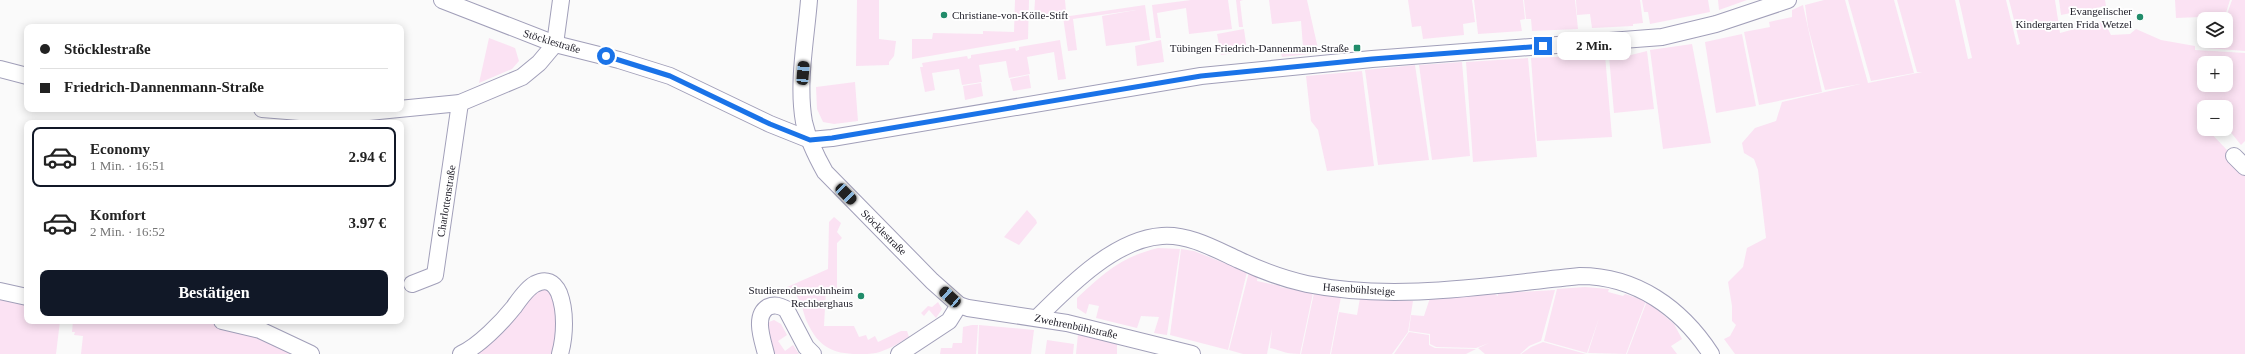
<!DOCTYPE html>
<html lang="de">
<head>
<meta charset="utf-8">
<style>
  body { margin:0; font-family:"Times New Roman",serif; background:#f2f2f2; color:#222; height:100vh; display:flex; flex-direction:column; font-size:15px; white-space:nowrap }
  * { box-sizing:border-box; margin:0 }
  p { font-size:13px; color:#767676 }
  .icon { flex:none; width:22px; height:22px; fill:none; stroke:currentColor; stroke-width:2; stroke-linecap:round; stroke-linejoin:round }
  .map { position:relative; flex:1; overflow:hidden }
  .details { position:absolute; left:24px; top:120px; width:380px; height:204px; display:flex; flex-direction:column; background:#fff; border-radius:8px; box-shadow:0 2px 10px #0003 }
  .details>* { flex:none }
  .hud { position:absolute; left:24px; top:24px; width:380px; height:88px; border-radius:8px; box-shadow:0 2px 10px #0003; display:grid; align-content:center; height:88px; padding:0 16px; background:#fff }
  .fabs { position:absolute; left:2197px; top:12px; display:grid; gap:8px }
  .fabs a { display:grid; place-items:center; width:36px; height:36px; border-radius:8px; background:#fff; box-shadow:0 2px 10px #0003; font-size:20px }
  .end { position:absolute; width:18px; height:18px; margin:-9px; border:5px solid #1a73e8; background:#fff; box-shadow:0 0 0 2px #fff }
  .from { border-radius:50% }
  .bubble { position:absolute; height:28px; border-radius:8px; background:#fff; box-shadow:0 2px 10px #0003; font-size:13px; font-weight:600; line-height:28px; text-align:center }
  .car { position:absolute; width:12px; height:24px; margin:-12px -6px; border-radius:5px; box-shadow:0 0 3px 1px #0007; background:linear-gradient(#222 24%,#8ab4d8 0 40%,#222 0 76%,#8ab4d8 0 86%,#222 0) }
  .hud b { display:flex; align-items:center; gap:14px; height:38px; font-size:15px }
  .hud b+b { border-top:1px solid #e0e0e0 }
  .hud i { width:10px; height:10px; background:#222 }
  ul { padding:7px 0 0; list-style:none }
  li { display:flex; align-items:center; gap:12px; height:60px; margin:0 8px 6px; padding:0 8px; border:2px solid transparent; border-radius:8px }
  li div { flex:1 }
  li b { display:block; font-size:15px }
  li em { font-style:normal; font-weight:600 }
  li.current { border-color:#111827 }
  li>.icon { width:36px; height:36px; stroke-width:1.5 }
  .cta { display:flex; gap:8px; margin-top:auto; padding:8px 16px }
  .cta a { flex:1; height:46px; border-radius:8px; background:#111827; color:#fff; font-size:16px; font-weight:600; line-height:46px; text-align:center }
  .map>svg:first-child { display:block }
  .green { fill:#fbe2f3; fill-rule:evenodd }
  .lines { fill:none; stroke-linecap:round; stroke-linejoin:round }
  .minor-casing { stroke:#a19fb9; stroke-width:18 }
  .minor { stroke:#fff; stroke-width:16 }
  .route { stroke:#1a73e8; stroke-width:5 }
  .poi-dot { fill:#218c6a; stroke:#fff; stroke-width:1.5 }
  .labels { text-anchor:middle; dominant-baseline:central; stroke-width:3.5; stroke-linejoin:round; paint-order:stroke }
  .poi-label { font-size:11px; fill:#24232d; stroke:#fff; text-anchor:end }
  .street-label { font-size:11px; fill:#24232d; stroke:#fff }
</style>
</head>
<body>
<div class="map">
<svg width="2245" height="354" viewBox="0 0 2245 354">
  <rect width="100%" height="100%" fill="#fafafa"/>
  <g class="green">
    <polygon points="857,0 879,0 879,39 896,41 894,56 889,62 889,65 856,66"/>
    <polygon points="1015,0 1029,0 1028,39 912,59 912,39 932,39 933,33 983,34 983,31 1014,32"/>
    <polygon points="1035,0 1065,0 1066,11 1034,16"/>
    <polygon points="1191,0 1228,0 1232,29 1189,34 1186,8 1157,13 1161,38 1156,38 1152,5"/>
    <polygon points="1236,0 1243,0 1240,1 1243,27 1239,27"/>
    <polygon points="1269,0 1307,0 1319,53 1282,57 1280,50 1303,47 1301,21 1272,24"/>
    <polygon points="1408,0 1472,0 1475,22 1463,24 1464,35 1423,39 1421,26 1412,27"/>
    <polygon points="1474,0 1523,0 1525,19 1520,20 1522,31 1478,34"/>
    <polygon points="1524,0 1575,0 1578,29 1532,31 1531,19 1526,19"/>
    <polygon points="1576,0 1640,0 1643,23 1633,24 1633,26 1592,28 1590,14 1577,15"/>
    <polygon points="1642,0 1708,0 1710,12 1650,24 1648,12 1644,12"/>
    <polygon points="1718,0 1747,0 1719,10"/>
    <path d="M1824 0H1845L1868 83 1922 72H1917L1897 0H1955L1968 59 1972 58 1959 0H2006L2017 45 2020 44 2009 0H2055L2060 33 2104 21 2111 35 2130 34 2136 29 2161 40 2195 46V50L2245 53V141L2241 145 2229 130 2224 129H2226V107H2204V109L2197 103V119L2204 126V129H2207L2245 169V354H1735L1724 339 1730 336 1736 325 1732 321V306L1728 282 1743 267 1747 248 1766 238 1758 170 1754 159 1744 153 1742 143 1755 128 1776 121 1782 102 1860 84 1825 90 1808 27 1805 5ZM2204 63H2226V85H2204Z"/>
    <polygon points="1848,0 1894,0 1914,73 1871,81"/>
    <polygon points="2059,0 2105,0 2106,6 2061,15"/>
    <polygon points="2175,0 2230,0 2225,16 2176,18"/>
    <polygon points="2232,0 2245,0 2245,51 2206,48 2206,41 2226,41 2226,19 2205,18 2226,17"/>
    <polygon points="1145,5 1150,40 1106,46 1102,16 1136,10 1073,19 1077,50 1068,51 1063,17"/>
    <polygon points="1803,5 1822,92 1759,105 1744,32 1770,27 1769,22 1792,17 1792,10"/>
    <polygon points="1244,29 1247,51 1221,55 1217,34"/>
    <polygon points="1742,34 1756,106 1716,113 1705,42"/>
    <polygon points="489,38 515,48 519,61 512,69 479,83"/>
    <polygon points="1060,40 1066,79 1058,80 1054,52 1027,57 1030,74 1009,78 1006,61 979,65 982,82 962,85 959,69 932,73 935,90 925,92 920,67 923,67 922,63 967,56 968,59 971,58 971,55 1015,48 1016,51 1019,50 1019,47"/>
    <polygon points="1161,40 1164,62 1137,66 1135,46"/>
    <polygon points="1692,44 1711,143 1663,149 1650,50"/>
    <polygon points="1647,51 1654,109 1614,113 1609,56 1631,55"/>
    <polygon points="1605,55 1612,137 1537,141 1531,58"/>
    <polygon points="1528,58 1537,157 1473,162 1466,62"/>
    <polygon points="1462,62 1470,156 1432,160 1419,65"/>
    <polygon points="1415,65 1429,160 1378,165 1365,70"/>
    <polygon points="1362,71 1374,166 1327,171 1318,130 1311,121 1306,76"/>
    <polygon points="1029,75 1031,88 1013,91 1010,79"/>
    <polygon points="855,82 858,121 834,124 823,122 817,109 816,87"/>
    <polygon points="981,83 983,96 965,100 963,86"/>
    <polygon points="1027,210 1036,220 1037,223 1019,245 1004,237"/>
    <path d="M834 217 841 223 837 232 842 238 837 243V289H826L824 326H854L859 337 866 335 868 340 875 336 878 342 901 331H907L909 337C899 343 888 350 876 353 871 354 864 354 858 354 832 354 818 346 807 322 801 308 803 295 785 288L828 269 829 222Z"/>
    <path d="M1158 248 1180 249 1167 335 1154 333 1159 317 1141 316 1137 328 1096 318 1099 306 1089 304 1086 314 1077 308V298C1104 273 1121 257 1158 248Z"/>
    <polygon points="1181,249 1194,251 1247,272 1228,350 1170,335"/>
    <path d="M1249 272 1258 275 1257 281 1276 285 1277 283 1280 284V287L1313 293 1300 354C1286 354 1283 351 1270 348L1272 329 1267 354H1243L1229 350Z"/>
    <polygon points="534,284 555,284 560,354 461,354"/>
    <polygon points="1585,287 1609,289 1608,292 1623,296 1625,294 1646,301 1626,354 1588,353 1599,318 1587,353 1544,341 1557,289"/>
    <polygon points="1555,290 1541,341 1529,346 1520,354 1485,354 1478,348 1489,343 1476,348 1436,347 1430,344 1430,334 1409,331 1411,315 1424,316 1430,298 1495,294 1498,296 1498,293"/>
    <polygon points="0,291 27,297 27,321 60,321 56,354 0,354"/>
    <polygon points="1314,293 1341,297 1330,354 1301,354"/>
    <polygon points="1360,298 1413,301 1408,332 1392,354 1331,354 1339,312 1357,315"/>
    <polygon points="1647,301 1674,324 1682,339 1671,346 1677,354 1627,354"/>
    <polygon points="938,302 942,309 936,318 929,310 924,316 921,313 928,306 932,307"/>
    <polygon points="774,320 781,324 787,335 778,341 785,351 793,345 799,354 774,354 767,329 769,322"/>
    <polygon points="73,321 222,321 311,354 81,354 83,336 74,335 75,332 72,332"/>
    <polygon points="972,325 978,325 976,354 940,354 941,348 952,348 953,343 962,343 963,327"/>
    <polygon points="979,325 1034,330 1031,354 978,354"/>
    <polygon points="1409,332 1429,335 1429,345 1435,348 1476,349 1466,354 1394,354"/>
    <polygon points="1078,334 1117,344 1117,354 1076,354"/>
    <polygon points="1047,340 1074,344 1073,354 1045,354"/>
    <polygon points="1543,342 1586,354 1521,354 1531,347"/>
  </g>
  <g class="lines">
    <defs>
      <g id="minor">
        <polyline points="442,0 555,44 619,60 670,76 770,124 810,140 832,138 1201,76 1372,59 1662,37 1716,24 1788,0"/>
        <path d="M809 0C806 39 797 83 804 122 808 140 816 156 825 172L932 281 959 305 968 308 1067 323 1192 354"/>
        <polyline points="0,69 27,76"/>
        <polyline points="262,109 338,115 460,103 522,77 539,63 555,44 561,0"/>
        <polyline points="2234,156 2245,167"/>
        <polyline points="412,284 435,275 460,103"/>
        <polyline points="0,291 27,297"/>
        <path d="M1038 317C1069 286 1115 239 1162 236 1189 234 1215 249 1239 260 1260 270 1284 279 1307 284 1396 302 1490 285 1580 276 1636 276 1681 308 1711 354"/>
        <polyline points="222,321 260,330 311,354"/>
        <path d="M461 354C479 346 502 322 514 307 519 300 527 288 535 284 546 278 554 282 559 293 566 311 565 336 560 354"/>
        <path d="M766 354C763 341 753 316 768 307 775 304 780 306 786 309L806 347 813 354"/>
        <polyline points="899,354 949,321 959,305"/>
      </g>
    </defs>
    <use href="#minor" class="minor-casing"/>
    <use href="#minor" class="minor"/>
  </g>
  <g class="lines">
    <polyline class="route" points="606,56 670,76 770,124 810,140 832,138 1201,76 1372,59 1543,46"/>
  </g>
  <g class="poi-dot">
    <circle cx="944" cy="15" r="4"/>
    <circle cx="2140" cy="17" r="4"/>
    <rect x="1353" y="44" width="8" height="8" rx="2"/>
    <circle cx="861" cy="296" r="4"/>
  </g>
  <g class="labels">
    <g class="poi-label">
      <text x="2132" y="11">Evangelischer<tspan x="2132" dy="13">Kindergarten Frida Wetzel</tspan></text>
      <text x="952" y="15" text-anchor="start">Christiane-von-Kölle-Stift</text>
      <text x="1349" y="48">Tübingen Friedrich-Dannenmann-Straße</text>
      <text x="853" y="290">Studierendenwohnheim<tspan x="853" dy="13">Rechberghaus</tspan></text>
    </g>
    <g class="street-label">
      <text transform="translate(552 41) rotate(17)">Stöcklestraße</text>
      <text transform="translate(446 201) rotate(-81)">Charlottenstraße</text>
      <text transform="translate(884 232) rotate(45)">Stöcklestraße</text>
      <text transform="translate(1359 289) rotate(4)">Hasenbühlsteige</text>
      <text transform="translate(1076 326) rotate(12)">Zwehrenbühlstraße</text>
    </g>
  </g>
</svg>
<div class="fabs">
<a><svg class="icon" aria-label="layers" viewBox="0 0 24 24"><path d="M12 4l9 5-9 5-9-5zM3 14l9 5 9-5"/></svg></a>
<a>+</a>
<a>−</a>
</div>
<i class="end from" style="left:606px;top:56px"></i>
<i class="end" style="left:1543px;top:46px"></i>
<div class="bubble" style="left:1557px;top:32px;width:74px">2 Min.</div>
<i class="car" style="left:803px;top:73px;rotate:5deg"></i>
<i class="car" style="left:846px;top:194px;rotate:135deg"></i>
<i class="car" style="left:950px;top:297px;rotate:312deg"></i>
<div class="hud">
<b><i class="from"></i>Stöcklestraße</b>
<b><i></i>Friedrich-Dannenmann-Straße</b>
</div>
<section class="details">
<ul>
<li class="current"><svg class="icon" aria-label="car" viewBox="0 0 24 24"><path d="M5 17H2v-5l4-1 3-4h7l3 4 3 1v5h-3M9 17h6M6 11h13"/><circle cx="7" cy="17" r="2"/><circle cx="17" cy="17" r="2"/></svg><div><b>Economy</b><p>1 Min. · 16:51</p></div><em>2.94 €</em></li>
<li><svg class="icon" aria-label="car" viewBox="0 0 24 24"><path d="M5 17H2v-5l4-1 3-4h7l3 4 3 1v5h-3M9 17h6M6 11h13"/><circle cx="7" cy="17" r="2"/><circle cx="17" cy="17" r="2"/></svg><div><b>Komfort</b><p>2 Min. · 16:52</p></div><em>3.97 €</em></li>
</ul>
<div class="cta"><a>Bestätigen</a></div>
</section>
</div>
</body>
</html>
